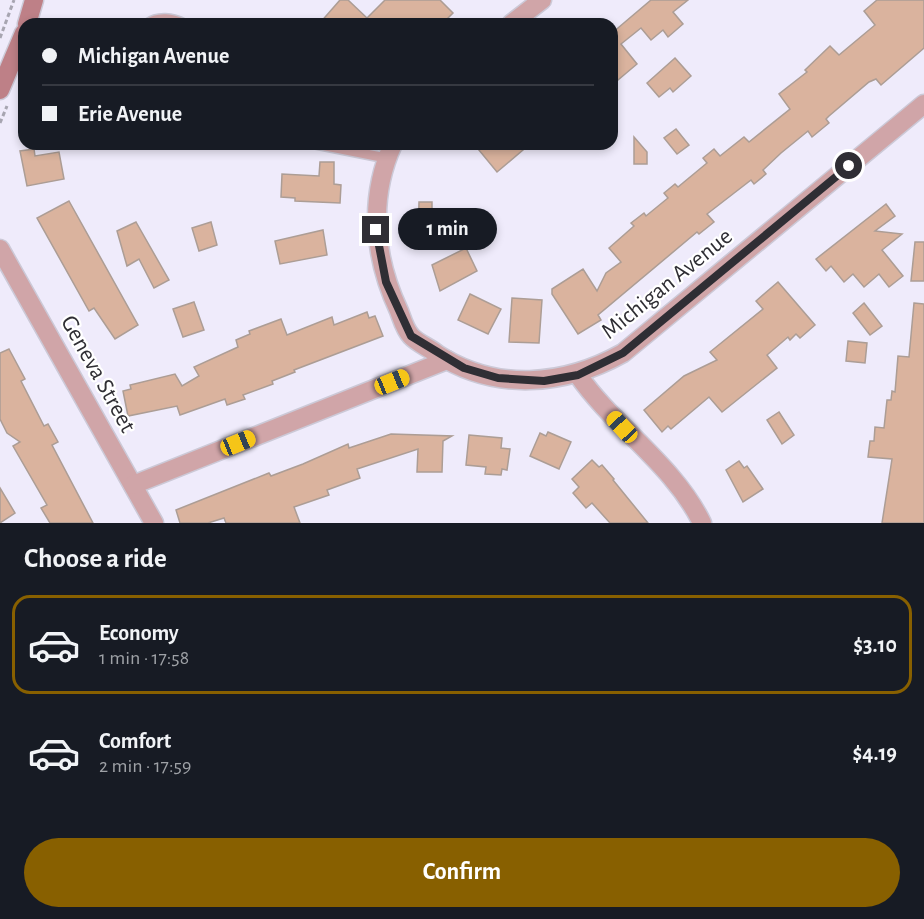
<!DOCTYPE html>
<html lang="en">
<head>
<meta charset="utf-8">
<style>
  body { margin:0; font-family:"Alegreya Sans",sans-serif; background:#242831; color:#f1f3f6; height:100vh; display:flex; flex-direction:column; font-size:22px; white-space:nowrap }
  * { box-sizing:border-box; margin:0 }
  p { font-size:20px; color:#9ea1a6 }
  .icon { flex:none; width:33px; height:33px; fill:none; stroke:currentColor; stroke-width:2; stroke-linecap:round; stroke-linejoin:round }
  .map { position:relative; height:523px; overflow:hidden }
  .panel { display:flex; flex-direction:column; background:#171b24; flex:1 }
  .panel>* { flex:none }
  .banner { position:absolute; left:18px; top:18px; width:600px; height:132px; border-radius:18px; box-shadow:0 3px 9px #0003; display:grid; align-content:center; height:132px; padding:0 24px; background:#171b24 }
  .end { position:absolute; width:27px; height:27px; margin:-14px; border:8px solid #2f2e34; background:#fff; box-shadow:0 0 0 3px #fff }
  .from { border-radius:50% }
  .bubble { position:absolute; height:42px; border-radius:21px; background:#171b24; box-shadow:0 3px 9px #0003; font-size:20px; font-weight:600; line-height:42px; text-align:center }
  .car { position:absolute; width:18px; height:36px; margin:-18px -9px; border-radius:8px; box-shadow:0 0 4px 2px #0007; background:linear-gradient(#f5c518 24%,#345 0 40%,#f5c518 0 76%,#345 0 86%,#f5c518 0) }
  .banner b { display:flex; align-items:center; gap:21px; height:57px; font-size:22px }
  .banner b+b { border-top:2px solid #363941 }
  .banner i { width:15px; height:15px; background:#f1f3f6 }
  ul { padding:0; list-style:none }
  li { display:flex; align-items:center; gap:18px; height:99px; margin:0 12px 9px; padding:0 12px; border:3px solid transparent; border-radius:18px }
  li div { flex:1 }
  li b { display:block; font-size:22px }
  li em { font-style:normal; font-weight:600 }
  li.selected { border-color:#886000 }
  li>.icon { width:54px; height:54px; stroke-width:1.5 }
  h2 { padding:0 24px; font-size:27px; line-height:72px }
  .primary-button { display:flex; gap:12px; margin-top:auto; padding:12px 24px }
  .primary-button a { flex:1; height:69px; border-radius:36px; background:#886000; color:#fff; font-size:24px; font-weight:600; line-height:69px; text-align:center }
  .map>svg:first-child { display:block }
  .building { fill:#dab39e; stroke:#ac9d95; stroke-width:1.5 }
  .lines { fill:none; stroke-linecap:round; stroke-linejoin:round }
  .lane-casing { stroke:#ccc9d7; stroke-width:12 }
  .street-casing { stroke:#ccc9d7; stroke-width:21 }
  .secondary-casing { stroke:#ccc9d7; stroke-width:21 }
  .path { stroke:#a7a5b1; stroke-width:3; stroke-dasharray:4.5 3; stroke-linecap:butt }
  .lane { stroke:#d0a5a8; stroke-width:9 }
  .street { stroke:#d0a5a8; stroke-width:18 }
  .secondary { stroke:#be8087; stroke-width:18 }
  .route { stroke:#2f2e34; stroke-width:8 }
  .labels { text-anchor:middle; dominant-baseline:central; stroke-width:4.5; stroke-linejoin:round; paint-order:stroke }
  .street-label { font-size:24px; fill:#2f2e34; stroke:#fff }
</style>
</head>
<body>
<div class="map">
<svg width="924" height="523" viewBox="0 0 924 523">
  <rect width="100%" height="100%" fill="#efebfb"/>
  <g class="building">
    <polygon points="340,0 348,0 367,18 385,0 440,0 453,13 442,24 319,24"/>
    <polygon points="651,0 688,0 673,12 683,24 668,37 663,30 651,40 641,28 621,44 637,64 618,80 612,73 612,33"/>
    <polygon points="877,0 924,0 924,48 881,85 876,79 869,82 829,116 826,119 829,123 812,137 808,131 781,153 763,170 766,174 754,184 751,180 707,214 714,222 699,234 697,232 598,315 601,320 578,334 552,294 552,289 583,269 597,291 606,273 621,262 609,248 634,226 631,223 644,213 646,216 668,198 664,193 675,184 678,187 707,163 703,158 714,149 720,156 744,137 749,142 790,109 779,94 807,72 805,70 830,46 839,55 875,25 864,11"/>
    <polygon points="675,58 691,76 673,92 670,88 659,97 647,83"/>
    <polygon points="676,129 689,145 677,154 664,138"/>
    <polygon points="634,137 647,152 647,164 634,164"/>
    <polygon points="474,144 530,144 497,172"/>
    <polygon points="34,149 35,156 59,152 64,179 27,186 20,151"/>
    <polygon points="320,162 334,162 334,184 341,185 340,203 295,201 295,198 281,197 282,174 319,176"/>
    <polygon points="69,201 138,325 115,339 94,308 89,311 37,218"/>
    <polygon points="419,202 432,202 432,210 457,211 475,223 467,245 418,244"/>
    <polygon points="886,204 895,216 875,231 902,234 882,250 903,276 889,287 879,274 864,287 853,274 844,282 831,266 826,271 816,259"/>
    <polygon points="136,222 169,280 154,288 139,259 127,266 117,231"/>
    <polygon points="211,222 217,245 199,251 192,228"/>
    <polygon points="323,230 327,255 280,264 275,241"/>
    <polygon points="915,242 924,242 924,281 911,281"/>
    <polygon points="466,248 477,271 440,291 432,265"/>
    <polygon points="778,282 815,325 800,338 796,334 790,340 788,337 767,355 777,368 722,412 709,397 671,429 668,426 662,432 644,410 684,376 717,360 710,352 763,309 756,301"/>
    <polygon points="470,294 501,309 488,334 458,320"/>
    <polygon points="512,298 542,300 539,343 509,342"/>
    <polygon points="194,302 204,330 183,337 173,309"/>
    <polygon points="864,303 882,326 870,335 853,313"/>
    <polygon points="914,303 924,304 924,523 882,523 892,459 868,457 870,441 874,441 875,427 884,428 887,400 891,400 892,391 895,392 898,356 909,357"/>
    <polygon points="367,312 369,318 375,316 383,336 294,370 295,372 272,381 273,384 243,395 245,399 227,405 225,399 180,415 177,406 128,416 123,391 131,389 130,385 175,374 182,386 199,376 194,367 238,347 236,340 250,334 249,331 281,319 287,335 332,317 334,325"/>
    <polygon points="848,341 867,343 865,363 846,361"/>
    <polygon points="9,349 25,379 21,381 44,426 48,424 58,442 52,445 93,523 50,523 41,508 47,505 13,446 20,442 7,433 0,419 0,353"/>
    <polygon points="779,412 794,435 782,444 767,420"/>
    <polygon points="548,432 571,442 559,469 530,456 540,433 546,436"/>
    <polygon points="391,434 452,436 443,441 442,472 417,472 418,449 357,469 360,478 327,490 329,495 294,507 300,523 226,523 224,518 208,523 180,523 176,510 269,473 271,476 303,464 348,444 349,448"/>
    <polygon points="469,435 502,438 501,448 510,449 507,470 502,469 501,475 485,474 486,467 466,465"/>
    <polygon points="592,460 599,467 602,465 614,479 613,480 648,523 610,523 592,503 586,508 573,493 579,487 572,479"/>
    <polygon points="739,461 744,468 747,466 763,489 743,502 726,470"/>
    <polygon points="0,488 15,513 0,523"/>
  </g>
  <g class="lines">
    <defs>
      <g id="lane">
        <path d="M147 24C158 16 173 18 184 24"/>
        <polyline points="316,144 386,158"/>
      </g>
      <g id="street">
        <polyline points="511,24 542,0"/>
        <path d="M393 144C368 199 374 258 399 311 402 319 405 330 411 336 417 343 430 348 437 354 496 392 564 386 623 353L924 104"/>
        <polyline points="0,249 154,523"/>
        <path d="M578 375C614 427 674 465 702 523"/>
        <polyline points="133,485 447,360"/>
      </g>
      <g id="secondary">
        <polyline points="27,24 34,0"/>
        <polyline points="0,90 24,33"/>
      </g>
    </defs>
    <use href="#lane" class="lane-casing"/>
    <use href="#street" class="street-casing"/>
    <use href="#secondary" class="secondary-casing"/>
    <g class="path">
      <polyline points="0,38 14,0"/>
      <polyline points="0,123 7,106"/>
    </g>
    <use href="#lane" class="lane"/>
    <use href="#street" class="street"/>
    <use href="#secondary" class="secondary"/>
  </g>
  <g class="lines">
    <polyline class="route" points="376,230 386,282 411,336 464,368 498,378 544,381 578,375 623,353 849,166"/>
  </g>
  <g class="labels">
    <g class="street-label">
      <text transform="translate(667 284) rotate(-39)">Michigan Avenue</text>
      <text transform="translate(98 374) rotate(61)">Geneva Street</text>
    </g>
  </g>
</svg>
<i class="end from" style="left:849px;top:166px"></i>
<i class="end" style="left:376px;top:230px"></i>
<div class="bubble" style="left:398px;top:208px;width:99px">1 min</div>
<i class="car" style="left:392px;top:382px;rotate:68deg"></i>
<i class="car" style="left:622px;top:427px;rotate:317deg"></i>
<i class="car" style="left:238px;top:443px;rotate:68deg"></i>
<div class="banner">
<b><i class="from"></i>Michigan Avenue</b>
<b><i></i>Erie Avenue</b>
</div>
</div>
<section class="panel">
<h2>Choose a ride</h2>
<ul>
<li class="selected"><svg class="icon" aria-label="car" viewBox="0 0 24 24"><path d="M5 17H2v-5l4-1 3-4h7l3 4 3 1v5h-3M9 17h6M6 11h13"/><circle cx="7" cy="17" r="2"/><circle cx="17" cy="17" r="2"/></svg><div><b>Economy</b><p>1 min · 17:58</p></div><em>$3.10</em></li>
<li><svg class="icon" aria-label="car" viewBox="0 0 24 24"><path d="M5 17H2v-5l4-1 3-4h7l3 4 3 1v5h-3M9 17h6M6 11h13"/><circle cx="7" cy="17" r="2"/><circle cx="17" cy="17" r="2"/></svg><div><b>Comfort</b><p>2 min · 17:59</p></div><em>$4.19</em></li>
</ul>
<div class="primary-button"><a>Confirm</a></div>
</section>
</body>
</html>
